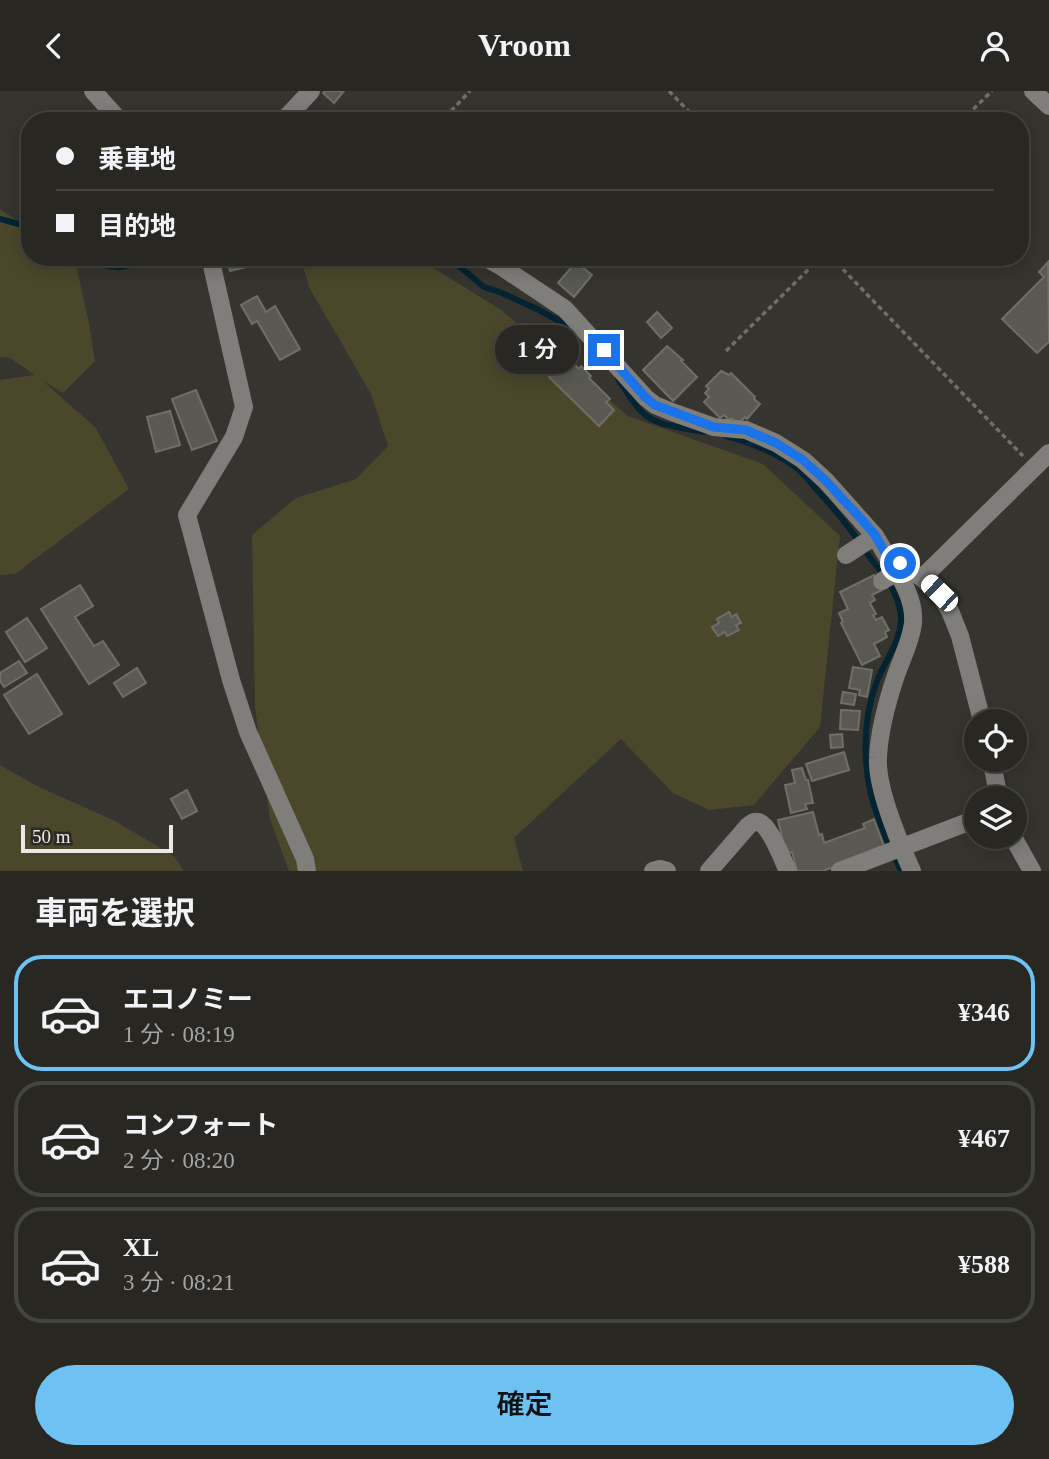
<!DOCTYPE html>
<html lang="ja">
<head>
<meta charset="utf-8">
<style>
  body { margin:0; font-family:"Times New Roman","Noto Sans JP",serif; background:#34332f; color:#f1f3f6; height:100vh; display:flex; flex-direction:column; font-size:26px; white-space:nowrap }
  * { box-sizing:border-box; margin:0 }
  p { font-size:23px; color:#a5a5a5 }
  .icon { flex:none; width:38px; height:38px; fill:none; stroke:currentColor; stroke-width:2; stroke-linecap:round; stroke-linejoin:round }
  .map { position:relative; height:780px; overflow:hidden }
  .panel { display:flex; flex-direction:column; background:#282722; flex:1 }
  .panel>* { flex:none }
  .banner { position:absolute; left:21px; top:21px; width:1008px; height:154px; border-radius:28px; box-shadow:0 4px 18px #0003,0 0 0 2px #444440; display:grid; align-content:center; height:154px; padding:0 35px; background:#282722 }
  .controls { position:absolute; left:964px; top:618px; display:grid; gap:14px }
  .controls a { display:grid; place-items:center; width:63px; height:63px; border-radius:50%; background:#282722; box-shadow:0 4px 18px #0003,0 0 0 2px #444440; font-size:35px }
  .scale { position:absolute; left:21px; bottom:18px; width:152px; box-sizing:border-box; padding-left:7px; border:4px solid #eae9e5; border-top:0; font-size:19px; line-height:24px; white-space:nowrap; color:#eae9e5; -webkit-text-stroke:5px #2b2a24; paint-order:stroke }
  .end { position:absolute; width:32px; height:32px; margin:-16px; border:9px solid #1a73e8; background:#fff; box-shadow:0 0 0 4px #fff }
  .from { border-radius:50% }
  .bubble { position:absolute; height:49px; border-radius:24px; background:#282722; box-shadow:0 4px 18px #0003,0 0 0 2px #444440; font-size:23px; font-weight:600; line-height:49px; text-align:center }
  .car { position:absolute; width:21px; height:42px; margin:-21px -10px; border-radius:9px; box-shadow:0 0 5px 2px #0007; background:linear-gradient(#fff 24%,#345 0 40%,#fff 0 76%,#345 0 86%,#fff 0) }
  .banner b { display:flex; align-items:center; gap:24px; height:66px; font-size:26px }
  .banner b+b { border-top:2px solid #444440 }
  .banner i { width:18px; height:18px; background:#f1f3f6 }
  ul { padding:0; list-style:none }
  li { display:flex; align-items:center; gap:21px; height:116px; margin:0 14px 10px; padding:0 21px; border:4px solid #444440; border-radius:28px }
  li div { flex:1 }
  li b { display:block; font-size:26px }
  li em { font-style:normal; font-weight:600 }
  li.on { border-color:#6ec2f3 }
  li>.icon { width:63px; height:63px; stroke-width:1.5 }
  h2 { padding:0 35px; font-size:32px; line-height:84px }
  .action { display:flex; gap:14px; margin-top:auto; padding:14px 35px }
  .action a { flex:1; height:80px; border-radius:42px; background:#6ec2f3; color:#111; font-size:28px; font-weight:600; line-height:80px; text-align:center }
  header { display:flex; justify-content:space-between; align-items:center; height:91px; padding:0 35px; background:#282722; font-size:32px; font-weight:600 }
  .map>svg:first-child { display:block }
  .green { fill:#4b472a }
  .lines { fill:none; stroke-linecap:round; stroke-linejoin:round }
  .stream { stroke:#042333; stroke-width:6 }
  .building { fill:#595952; stroke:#6f6f68; stroke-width:2 }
  .path { stroke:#706f6a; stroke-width:3.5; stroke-dasharray:5 3.5; stroke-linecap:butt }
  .minor { stroke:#7f7e7b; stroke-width:18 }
  .route { stroke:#1a73e8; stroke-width:9 }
</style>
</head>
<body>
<header><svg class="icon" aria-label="back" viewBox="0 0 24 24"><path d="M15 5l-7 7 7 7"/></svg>Vroom<svg class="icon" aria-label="person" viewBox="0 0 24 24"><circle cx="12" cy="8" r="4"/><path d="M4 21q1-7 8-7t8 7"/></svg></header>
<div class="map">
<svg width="1049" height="780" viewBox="0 0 1049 780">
  <rect width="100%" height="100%" fill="#35342e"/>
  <g class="green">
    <polygon points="0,118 30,138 30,166 66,166 76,174 89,232 95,270 63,302 42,289 96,337 129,398 15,483 0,484 0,289 35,284 10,267 0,266"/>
    <polygon points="416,166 501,219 628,325 763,373 840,445 820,636 754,714 709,719 673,702 621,648 514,747 523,780 289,780 270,728 255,616 252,444 296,407 356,388 388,355 371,303 310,198 300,167"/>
    <polygon points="0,674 37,695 115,730 174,765 184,780 0,780"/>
  </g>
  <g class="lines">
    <g class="stream">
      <polyline points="0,128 30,136"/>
      <path d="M86 166C109 178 123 181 144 166"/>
      <polyline points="448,166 484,196 502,202 539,219 563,232 578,243"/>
      <path d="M618 288C626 299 634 315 645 324 661 336 686 337 705 341"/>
      <path d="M726 345C749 351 774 361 794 375 803 381 809 390 816 398 836 419 853 441 869 465 876 475 885 484 891 495 896 504 900 515 901 525 902 548 885 570 877 590 861 632 862 684 878 726 884 744 893 762 901 780"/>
    </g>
  </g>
  <g class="building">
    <polygon points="325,0 344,0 334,12 323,2"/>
    <polygon points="226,166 243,166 246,176 230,180"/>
    <polygon points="576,171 592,184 574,206 558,192"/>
    <polygon points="1048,171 1049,251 1037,262 1002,228 1044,186 1039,181"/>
    <polygon points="257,205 266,221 275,215 300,258 280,269 257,230 252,233 241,214"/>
    <polygon points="657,221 672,237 661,247 647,231"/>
    <polygon points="549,255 563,270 561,271 566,276 571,270 579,278 581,275 591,285 589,287 610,308 606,311 614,319 599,335 549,286 553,282 538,266"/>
    <polygon points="667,255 683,269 681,270 697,286 673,310 643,279"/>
    <polygon points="721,280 729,284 731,282 755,306 754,308 760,313 747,328 745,326 738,333 731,327 729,329 724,324 720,327 704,311 709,306 705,302 709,298 706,295"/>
    <polygon points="196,299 217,350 192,359 172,308"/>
    <polygon points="170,320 180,354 156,361 147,326"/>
    <polygon points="874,484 882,499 872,504 875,509 870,512 876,523 873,524 876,529 882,526 889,539 885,541 887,546 874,553 880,565 862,574 841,532 843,531 839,522 848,518 840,501"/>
    <polygon points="80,494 93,515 75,526 94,555 103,550 119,574 89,593 41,518"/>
    <polygon points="729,521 732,526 736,523 741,532 736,534 739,539 727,545 725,541 718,545 712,536 719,532 717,528"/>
    <polygon points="27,527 47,557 25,571 6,541"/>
    <polygon points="19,570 27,582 4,596 0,590 0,582"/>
    <polygon points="853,576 872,579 867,606 859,604 860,599 849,597"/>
    <polygon points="137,577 146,592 123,606 114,592"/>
    <polygon points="37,583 62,623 29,643 4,604"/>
    <polygon points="843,601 856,603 854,614 841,612"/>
    <polygon points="841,619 860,620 858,639 840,638"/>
    <polygon points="842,643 843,656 831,657 830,644"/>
    <polygon points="844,661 849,679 812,690 806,673"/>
    <polygon points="802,677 806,689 808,689 813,712 805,713 807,718 791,722 785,694 795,692 792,679"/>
    <polygon points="187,699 197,720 182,728 171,708"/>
    <polygon points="813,721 819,744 822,743 824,752 865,737 863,733 874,728 884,755 873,761 823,780 797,780 792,761 786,763 778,729"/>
  </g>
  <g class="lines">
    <g class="path">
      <polyline points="669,0 698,30"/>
      <polyline points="451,20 470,0"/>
      <polyline points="961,30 992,0"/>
      <polyline points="831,166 1023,365"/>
      <polyline points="726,260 821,166"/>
    </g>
    <g class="minor">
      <polyline points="93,0 120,30"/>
      <polyline points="1033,0 1049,15"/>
      <polyline points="283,30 311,0"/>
      <polyline points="210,166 244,316 234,346 187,424 231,589 248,641 305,768 307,780"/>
      <polyline points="484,166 502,176 565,218 646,307 655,314 672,321 714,336 746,339 776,352 803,369 826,390 875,445 887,465 922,487 939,502 950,520 960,545 982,630"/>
      <polyline points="846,464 875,445"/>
      <path d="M889 468C901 487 915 509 913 532 911 550 902 567 896 584 887 611 879 639 878 667 876 696 900 753 912 780"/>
      <polyline points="922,487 1049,362"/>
      <polyline points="882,490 897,481"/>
      <polyline points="991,668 999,707"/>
      <polyline points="1013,746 1032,780"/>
      <polyline points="653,780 660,778 667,780"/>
      <path d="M709 780 748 735C752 732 753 730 758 731 769 732 783 770 788 780"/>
      <polyline points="840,780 976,728"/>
    </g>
  </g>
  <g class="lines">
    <polyline class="route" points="604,259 646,307 655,314 714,336 746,339 776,352 803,369 826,390 863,430 875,444 887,465 900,472"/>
  </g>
</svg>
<div class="controls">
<a><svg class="icon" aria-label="locate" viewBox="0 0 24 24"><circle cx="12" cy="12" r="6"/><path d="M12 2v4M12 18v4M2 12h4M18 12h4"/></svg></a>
<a><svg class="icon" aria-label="layers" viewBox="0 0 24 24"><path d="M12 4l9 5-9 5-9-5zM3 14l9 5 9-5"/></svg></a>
</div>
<div class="scale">50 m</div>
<i class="end from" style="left:900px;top:472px"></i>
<i class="end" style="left:604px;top:259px"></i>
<div class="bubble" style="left:495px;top:234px;width:84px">1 分</div>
<i class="car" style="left:939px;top:502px;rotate:314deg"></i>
<div class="banner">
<b><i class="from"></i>乗車地</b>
<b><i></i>目的地</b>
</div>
</div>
<section class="panel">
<h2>車両を選択</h2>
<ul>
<li class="on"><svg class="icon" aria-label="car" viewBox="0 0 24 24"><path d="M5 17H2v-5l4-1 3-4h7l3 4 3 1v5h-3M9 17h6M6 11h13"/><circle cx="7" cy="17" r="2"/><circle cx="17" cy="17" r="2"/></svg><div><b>エコノミー</b><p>1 分 · 08:19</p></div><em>¥346</em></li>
<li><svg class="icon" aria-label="car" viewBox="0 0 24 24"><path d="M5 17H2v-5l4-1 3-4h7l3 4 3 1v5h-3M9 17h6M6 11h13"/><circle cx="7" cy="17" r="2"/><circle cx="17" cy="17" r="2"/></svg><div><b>コンフォート</b><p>2 分 · 08:20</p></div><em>¥467</em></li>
<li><svg class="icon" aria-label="car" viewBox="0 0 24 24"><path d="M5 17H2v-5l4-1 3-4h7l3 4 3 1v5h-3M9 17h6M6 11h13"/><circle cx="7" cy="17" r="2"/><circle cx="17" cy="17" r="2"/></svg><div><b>XL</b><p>3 分 · 08:21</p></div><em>¥588</em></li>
</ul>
<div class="action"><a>確定</a></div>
</section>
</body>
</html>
